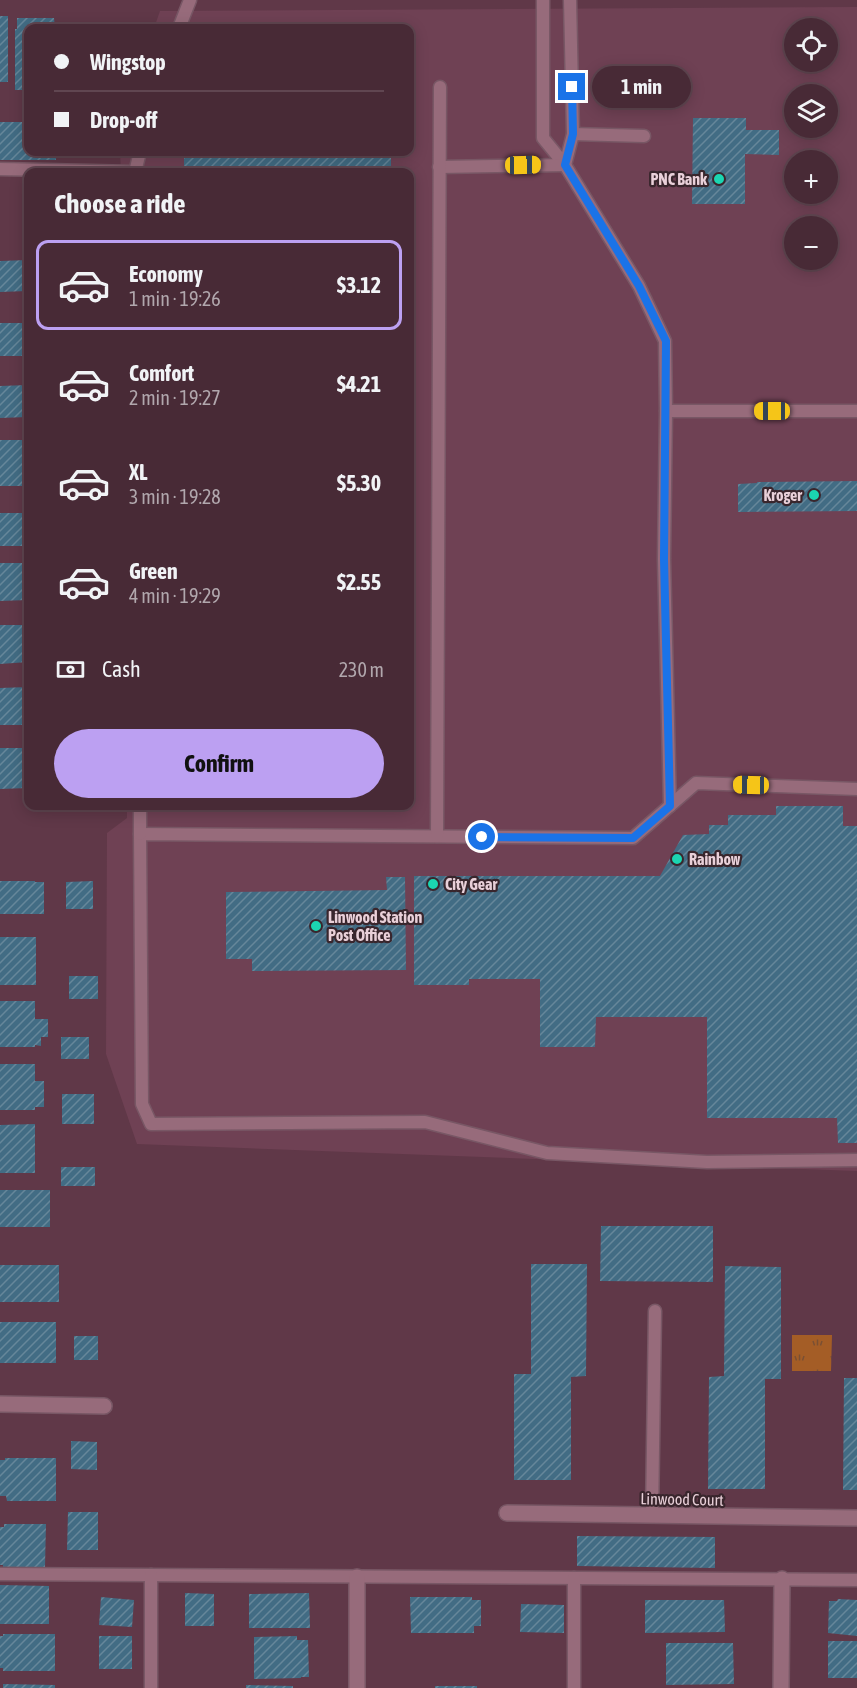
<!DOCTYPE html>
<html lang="en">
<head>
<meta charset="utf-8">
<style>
  body { margin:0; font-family:"Asap Condensed",sans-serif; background:#523642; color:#f1f3f6; height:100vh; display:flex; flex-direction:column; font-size:22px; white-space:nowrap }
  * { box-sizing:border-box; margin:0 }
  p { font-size:20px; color:#b1a7ad }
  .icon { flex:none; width:33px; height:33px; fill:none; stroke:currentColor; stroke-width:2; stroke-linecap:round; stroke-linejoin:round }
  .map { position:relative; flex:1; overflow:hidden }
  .panel { position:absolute; left:24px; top:168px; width:390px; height:642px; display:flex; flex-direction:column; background:#482a36; border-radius:12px; box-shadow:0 3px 15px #0003,0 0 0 2px #604651 }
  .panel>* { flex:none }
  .hud { position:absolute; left:24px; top:24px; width:390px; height:132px; border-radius:12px; box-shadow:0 3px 15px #0003,0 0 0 2px #604651; display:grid; align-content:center; height:132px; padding:0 30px; background:#482a36 }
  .fabs { position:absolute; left:784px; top:18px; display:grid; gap:12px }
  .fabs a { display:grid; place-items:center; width:54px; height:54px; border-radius:50%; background:#482a36; box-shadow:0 3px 15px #0003,0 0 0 2px #604651; font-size:30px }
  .end { position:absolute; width:27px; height:27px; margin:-14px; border:8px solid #1a73e8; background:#fff; box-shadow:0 0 0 3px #fff }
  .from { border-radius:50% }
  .bubble { position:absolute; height:42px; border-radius:21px; background:#482a36; box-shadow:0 3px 15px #0003,0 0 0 2px #604651; font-size:20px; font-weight:700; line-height:42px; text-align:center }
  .car { position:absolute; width:18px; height:36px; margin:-18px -9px; border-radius:8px; box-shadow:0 0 4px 2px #0007; background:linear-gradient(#f5c518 24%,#345 0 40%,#f5c518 0 76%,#345 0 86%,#f5c518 0) }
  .hud b { display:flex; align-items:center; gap:21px; height:57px; font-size:22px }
  .hud b+b { border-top:2px solid #604651 }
  .hud i { width:15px; height:15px; background:#f1f3f6 }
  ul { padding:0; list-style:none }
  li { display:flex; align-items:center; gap:18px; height:90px; margin:0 12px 9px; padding:0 18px; border:3px solid transparent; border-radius:12px }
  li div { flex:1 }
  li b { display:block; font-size:22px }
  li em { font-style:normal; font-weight:700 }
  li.on { border-color:#bca0f2 }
  li>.icon { width:54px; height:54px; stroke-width:1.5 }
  h2 { padding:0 30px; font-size:27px; line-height:72px }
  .pay { display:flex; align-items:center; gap:15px; height:66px; padding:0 30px; font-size:22px }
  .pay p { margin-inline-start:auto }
  .cta { display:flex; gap:12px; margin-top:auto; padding:12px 30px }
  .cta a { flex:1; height:69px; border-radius:36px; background:#bca0f2; color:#111; font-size:24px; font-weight:700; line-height:69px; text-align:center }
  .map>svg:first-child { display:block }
  .built { fill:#6f4154; fill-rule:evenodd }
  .grass { fill:url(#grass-tufts) }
  .building { fill:url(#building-hatch) }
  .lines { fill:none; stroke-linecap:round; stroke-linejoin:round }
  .lane-casing { stroke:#785765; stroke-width:15 }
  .street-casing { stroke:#785765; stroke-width:18 }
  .lane { stroke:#976b7b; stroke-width:12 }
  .street { stroke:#976b7b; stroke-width:15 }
  .route { stroke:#1a73e8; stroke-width:8 }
  .poi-dot { fill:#1bd5b1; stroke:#39262d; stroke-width:2 }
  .labels { text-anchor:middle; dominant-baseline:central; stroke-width:4.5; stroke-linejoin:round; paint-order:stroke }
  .poi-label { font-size:16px; font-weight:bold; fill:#e9d0d9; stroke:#39262d; text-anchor:start }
  .street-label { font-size:16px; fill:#e9d0d9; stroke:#39262d }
</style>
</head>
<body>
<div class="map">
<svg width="857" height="1688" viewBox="0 0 857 1688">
  <defs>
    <pattern id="grass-tufts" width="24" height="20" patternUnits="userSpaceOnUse" patternTransform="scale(1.5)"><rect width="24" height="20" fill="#a45d26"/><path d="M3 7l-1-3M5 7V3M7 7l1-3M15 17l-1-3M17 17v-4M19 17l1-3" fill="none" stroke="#7a4f32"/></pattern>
    <pattern id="building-hatch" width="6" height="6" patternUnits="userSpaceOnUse" patternTransform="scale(1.5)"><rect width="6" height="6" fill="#426c84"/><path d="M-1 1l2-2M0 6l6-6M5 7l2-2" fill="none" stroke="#66879a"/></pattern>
  </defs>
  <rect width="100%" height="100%" fill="#603848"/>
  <path class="built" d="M857 7V1171L137 1144 106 1054 107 833 127 818V806H410V172H121L120 152H410V28H154L160 11ZM795 28H828V62H795ZM795 94H828V128H795ZM795 160H828V194H795ZM795 226H828V260H795Z"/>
  <polygon class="grass" points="792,1335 832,1335 831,1371 792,1371"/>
  <g class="building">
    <rect x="0" y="16" width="8" height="66"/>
    <polygon points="17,18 54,18 55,28 28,28 28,90 15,90 15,29 17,29"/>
    <polygon points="693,118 746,118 746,130 779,130 779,155 745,154 745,204 692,204"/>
    <polygon points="0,122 28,122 28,152 56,152 56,160 0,160"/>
    <rect x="184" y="152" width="207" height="20"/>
    <polygon points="28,260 28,291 0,292 0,261"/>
    <rect x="410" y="305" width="2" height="40"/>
    <rect x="0" y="323" width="28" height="33"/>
    <polygon points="28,385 28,417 0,418 0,386"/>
    <rect x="0" y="440" width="28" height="46"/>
    <polygon points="857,481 857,511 738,512 738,484 757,483 757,482"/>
    <rect x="0" y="513" width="28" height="33"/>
    <polygon points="0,563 28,563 28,600 0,601"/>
    <polygon points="0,625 28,625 28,662 0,664"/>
    <polygon points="28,687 28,725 0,725 0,688"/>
    <polygon points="0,748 28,748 28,788 0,789"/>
    <polygon points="288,806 398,806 398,811 288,812"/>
    <polygon points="776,806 843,806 843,826 857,826 857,1143 838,1143 837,1118 707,1118 707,1017 596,1017 595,1047 540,1047 540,979 469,979 469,985 414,985 414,876 660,876 683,835 709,834 709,825 728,825 728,815 776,815"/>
    <polygon points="386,877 405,877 406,970 252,971 252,959 226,959 226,892 387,890"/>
    <polygon points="0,881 35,881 35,882 44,882 44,914 0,914"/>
    <polygon points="93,881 93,909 66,909 66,882"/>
    <rect x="0" y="937" width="36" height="48"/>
    <rect x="69" y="976" width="29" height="23"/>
    <polygon points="0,1001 35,1001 35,1019 48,1019 48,1037 41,1037 41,1046 35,1045 35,1047 0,1047"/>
    <rect x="61" y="1037" width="28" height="22"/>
    <polygon points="0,1064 35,1064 35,1081 44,1081 44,1107 35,1107 35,1110 0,1110"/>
    <rect x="62" y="1094" width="32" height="30"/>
    <polygon points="35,1124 35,1173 0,1173 0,1125"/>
    <rect x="61" y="1167" width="34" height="19"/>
    <rect x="0" y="1190" width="50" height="37"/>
    <polygon points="601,1226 713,1226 713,1282 600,1281"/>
    <polygon points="531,1264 587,1264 586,1376 571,1377 571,1480 514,1480 514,1374 531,1374"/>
    <rect x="0" y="1265" width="59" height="37"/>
    <polygon points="725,1266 781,1267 781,1379 765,1379 765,1489 708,1489 709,1377 724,1376"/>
    <rect x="0" y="1322" width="56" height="41"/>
    <rect x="74" y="1336" width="24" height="24"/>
    <polygon points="844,1378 857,1378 857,1490 843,1490"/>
    <polygon points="71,1441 97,1442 97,1470 71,1469"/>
    <polygon points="5,1458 56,1458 56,1501 7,1501 6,1496 0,1496 0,1460 5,1460"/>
    <polygon points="68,1512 98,1512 98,1550 67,1550"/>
    <polygon points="4,1524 46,1524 45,1567 3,1567 3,1565 0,1565 0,1527 4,1527"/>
    <polygon points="577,1536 715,1537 715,1568 577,1566"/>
    <polygon points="0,1585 49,1586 49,1624 0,1624"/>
    <polygon points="185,1593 214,1594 214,1626 185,1626"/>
    <polygon points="309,1593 310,1628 249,1628 249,1594"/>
    <polygon points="101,1597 134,1600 132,1627 99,1625"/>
    <polygon points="410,1597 472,1597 472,1600 481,1600 481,1626 474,1626 474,1633 411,1633"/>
    <polygon points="838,1599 857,1600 857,1636 828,1633 829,1601 837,1601"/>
    <polygon points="645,1600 724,1600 725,1632 645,1633"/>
    <polygon points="521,1604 564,1605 564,1633 520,1632"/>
    <polygon points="3,1634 55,1634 55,1671 3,1671 3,1668 0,1668 0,1636 3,1636"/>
    <rect x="99" y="1636" width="33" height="33"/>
    <polygon points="297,1636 297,1640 308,1640 309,1677 301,1677 301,1678 254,1679 254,1637"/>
    <rect x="828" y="1641" width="29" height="37"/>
    <polygon points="666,1643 733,1643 734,1684 666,1685"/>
    <polygon points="3,1684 55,1685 55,1688 3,1688"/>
    <polygon points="246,1685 293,1686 293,1688 246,1688"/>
    <rect x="435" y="1686" width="42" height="2"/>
  </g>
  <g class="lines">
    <defs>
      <g id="lane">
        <polyline points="543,0 543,138 565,165 639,286 665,341 666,411 857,411"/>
        <polyline points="179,28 190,0"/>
        <polyline points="573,134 644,136"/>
        <polyline points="565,165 573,134 570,0"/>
        <polyline points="439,167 565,165"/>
        <polyline points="0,169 135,172"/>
        <polyline points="135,172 140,152"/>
        <polyline points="666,411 664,559 670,806"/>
        <polyline points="857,789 696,783 633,838 140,834 142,1104 151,1124 425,1122 547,1153 707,1162 857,1160"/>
        <polyline points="140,806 140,834"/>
        <polyline points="437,836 440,87"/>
        <polyline points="652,1516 655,1311"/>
        <polyline points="0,1574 857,1580"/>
        <polyline points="151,1688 151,1575"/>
        <polyline points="574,1688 574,1578"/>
      </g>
      <g id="street">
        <polyline points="0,1404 104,1406"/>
        <polyline points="507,1513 857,1518"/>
        <polyline points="357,1688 357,1577"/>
        <polyline points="781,1688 782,1579"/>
      </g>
    </defs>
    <use href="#lane" class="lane-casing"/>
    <use href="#street" class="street-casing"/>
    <use href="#lane" class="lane"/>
    <use href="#street" class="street"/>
  </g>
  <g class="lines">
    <polyline class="route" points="482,837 633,838 670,806 664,559 666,341 639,286 565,165 573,134 572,87"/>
  </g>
  <g class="poi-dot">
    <circle cx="719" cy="179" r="6"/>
    <circle cx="814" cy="495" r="6"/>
    <circle cx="677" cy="859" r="6"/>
    <circle cx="433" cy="884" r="6"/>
    <circle cx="316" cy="926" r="6"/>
  </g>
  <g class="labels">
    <g class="poi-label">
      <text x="707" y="179" text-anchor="end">PNC Bank</text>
      <text x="802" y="495" text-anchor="end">Kroger</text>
      <text x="689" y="859">Rainbow</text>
      <text x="445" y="884">City Gear</text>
      <text x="328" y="917">Linwood Station<tspan x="328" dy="18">Post Office</tspan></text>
    </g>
    <g class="street-label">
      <text transform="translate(682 1499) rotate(1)">Linwood Court</text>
    </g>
  </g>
</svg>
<div class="fabs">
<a><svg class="icon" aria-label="locate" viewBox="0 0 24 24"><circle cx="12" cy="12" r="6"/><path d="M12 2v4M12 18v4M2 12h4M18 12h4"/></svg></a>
<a><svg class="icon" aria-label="layers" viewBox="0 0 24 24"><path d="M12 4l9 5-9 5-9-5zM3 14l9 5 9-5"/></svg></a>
<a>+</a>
<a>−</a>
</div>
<i class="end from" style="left:482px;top:837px"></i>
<i class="end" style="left:572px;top:87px"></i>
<div class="bubble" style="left:592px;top:66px;width:99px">1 min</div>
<i class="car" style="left:523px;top:165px;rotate:89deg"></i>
<i class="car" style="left:772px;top:411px;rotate:270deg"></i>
<i class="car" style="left:751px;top:785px;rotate:271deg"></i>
<div class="hud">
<b><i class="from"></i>Wingstop</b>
<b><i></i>Drop-off</b>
</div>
<section class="panel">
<h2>Choose a ride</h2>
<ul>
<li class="on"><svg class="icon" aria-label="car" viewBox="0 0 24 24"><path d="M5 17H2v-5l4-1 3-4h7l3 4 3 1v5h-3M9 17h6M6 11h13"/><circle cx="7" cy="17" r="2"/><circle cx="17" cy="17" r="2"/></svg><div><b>Economy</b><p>1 min · 19:26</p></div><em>$3.12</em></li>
<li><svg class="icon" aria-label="car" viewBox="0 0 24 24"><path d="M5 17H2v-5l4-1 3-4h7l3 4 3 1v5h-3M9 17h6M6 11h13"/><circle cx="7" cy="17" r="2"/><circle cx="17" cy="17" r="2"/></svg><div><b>Comfort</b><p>2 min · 19:27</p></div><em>$4.21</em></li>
<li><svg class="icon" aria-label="car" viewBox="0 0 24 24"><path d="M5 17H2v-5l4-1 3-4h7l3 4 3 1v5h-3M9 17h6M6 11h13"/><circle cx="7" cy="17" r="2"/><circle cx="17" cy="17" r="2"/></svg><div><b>XL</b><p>3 min · 19:28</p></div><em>$5.30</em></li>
<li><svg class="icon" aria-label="car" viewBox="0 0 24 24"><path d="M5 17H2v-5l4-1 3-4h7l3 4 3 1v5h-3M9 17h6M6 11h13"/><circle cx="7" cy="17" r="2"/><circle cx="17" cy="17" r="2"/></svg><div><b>Green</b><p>4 min · 19:29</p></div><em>$2.55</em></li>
</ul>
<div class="pay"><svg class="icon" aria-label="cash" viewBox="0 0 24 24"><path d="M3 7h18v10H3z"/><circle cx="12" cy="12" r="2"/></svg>Cash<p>230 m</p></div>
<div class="cta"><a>Confirm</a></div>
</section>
</div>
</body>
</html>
